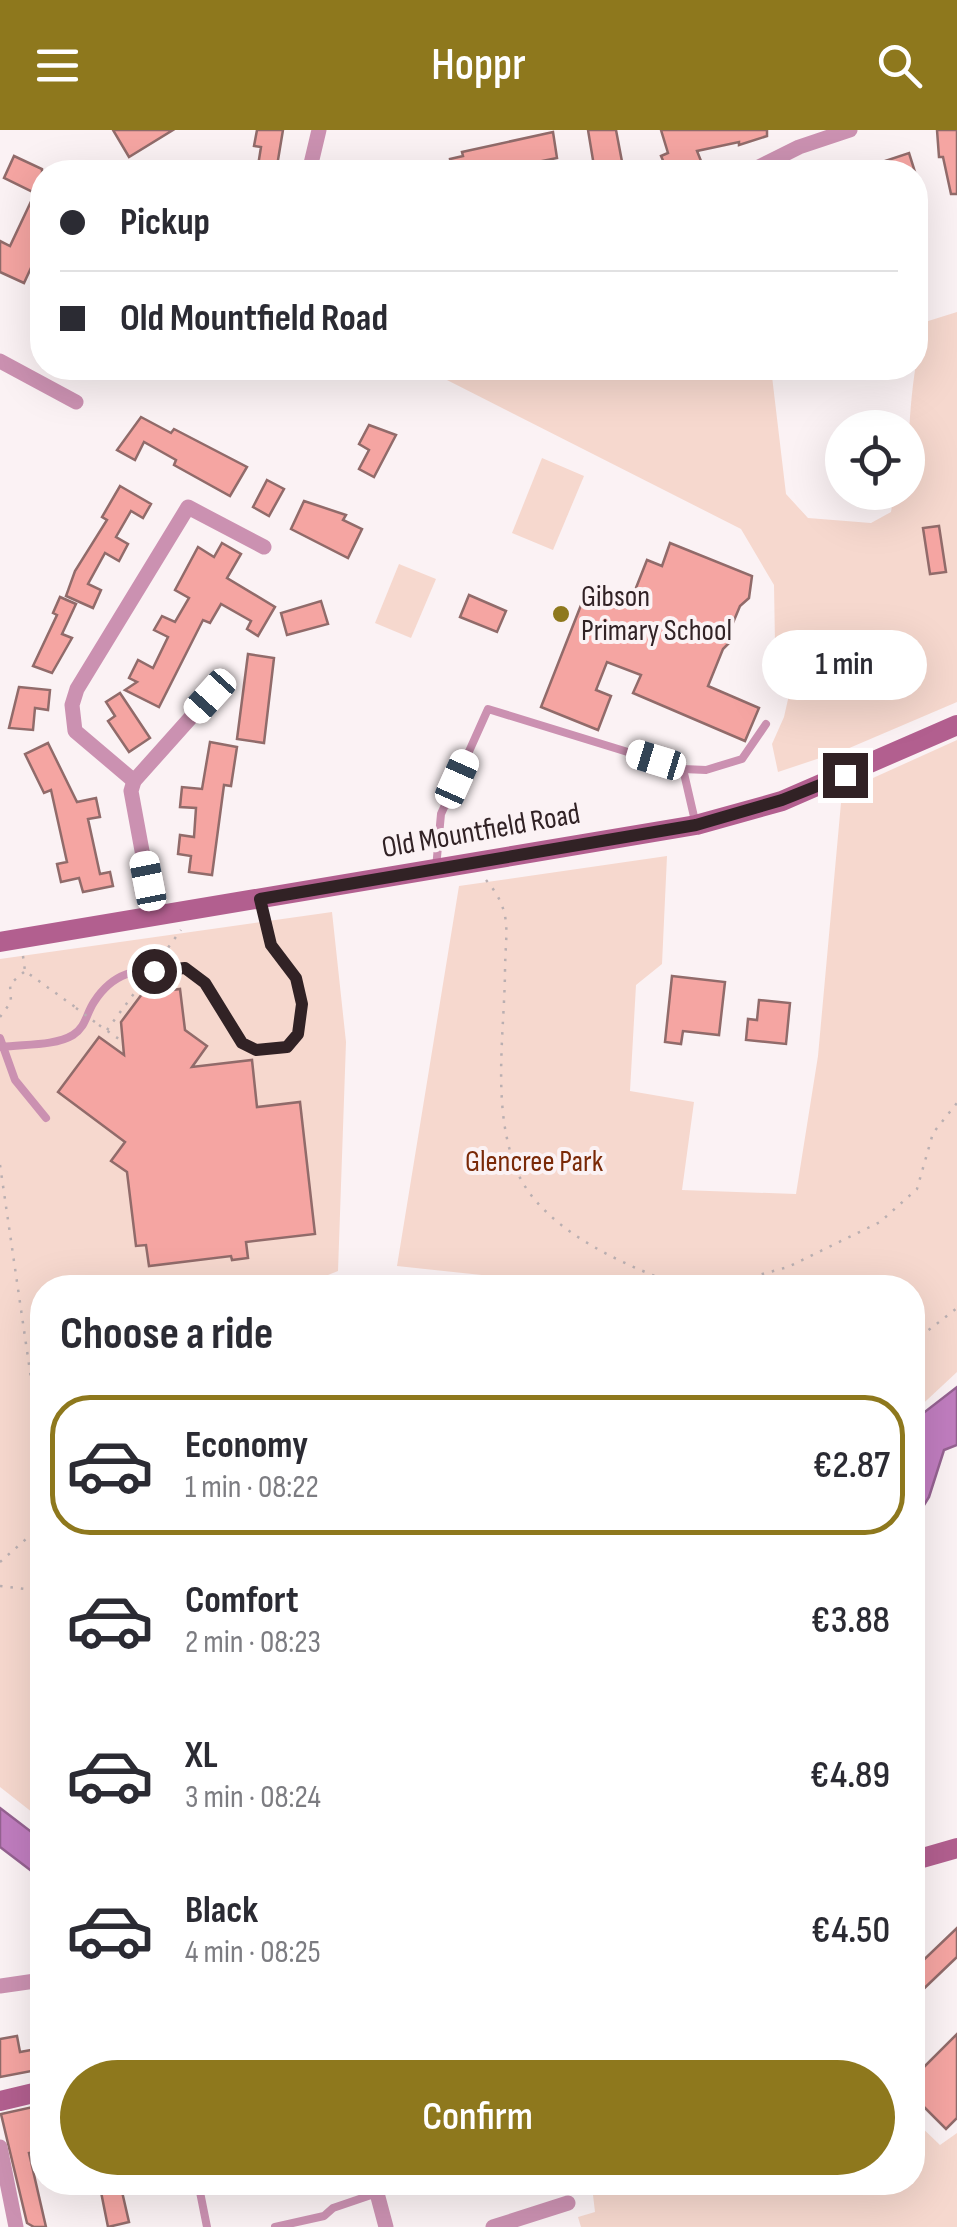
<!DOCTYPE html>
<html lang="en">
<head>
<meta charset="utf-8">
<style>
  body { margin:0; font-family:"Sofia Sans Condensed",sans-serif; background:#f7f7f7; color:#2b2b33; height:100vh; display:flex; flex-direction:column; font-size:38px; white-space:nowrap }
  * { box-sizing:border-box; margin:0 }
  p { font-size:32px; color:#7c7c81 }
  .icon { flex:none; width:55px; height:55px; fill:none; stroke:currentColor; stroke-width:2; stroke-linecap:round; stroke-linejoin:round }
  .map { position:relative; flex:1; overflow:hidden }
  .drawer { position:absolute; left:30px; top:1145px; width:895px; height:920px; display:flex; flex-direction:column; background:#fff; border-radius:40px; box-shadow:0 10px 40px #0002 }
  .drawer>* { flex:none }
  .hud { position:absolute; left:30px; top:30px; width:898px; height:220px; border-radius:40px; box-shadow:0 10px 40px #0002; display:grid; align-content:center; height:220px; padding:0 30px; background:#fff }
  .tools { position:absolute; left:825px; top:280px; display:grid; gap:20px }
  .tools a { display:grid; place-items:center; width:100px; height:100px; border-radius:50%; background:#fff; box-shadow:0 10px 40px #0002; font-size:50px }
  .end { position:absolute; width:45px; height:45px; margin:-22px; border:12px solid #312225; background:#fff; box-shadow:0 0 0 5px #fff }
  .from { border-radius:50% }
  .bubble { position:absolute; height:70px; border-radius:35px; background:#fff; box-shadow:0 10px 40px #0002; font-size:32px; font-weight:600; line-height:70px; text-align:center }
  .car { position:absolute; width:30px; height:60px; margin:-30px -15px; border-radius:12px; box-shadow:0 0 8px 2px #0007; background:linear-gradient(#fff 24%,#345 0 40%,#fff 0 76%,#345 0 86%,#fff 0) }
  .hud b { display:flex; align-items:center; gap:35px; height:95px; font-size:38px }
  .hud b+b { border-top:2px solid #e1e1e2 }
  .hud i { width:25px; height:25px; background:#2b2b33 }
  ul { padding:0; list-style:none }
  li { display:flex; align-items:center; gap:30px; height:140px; margin:0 20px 15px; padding:0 10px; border:5px solid transparent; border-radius:40px }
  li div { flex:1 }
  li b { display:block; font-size:38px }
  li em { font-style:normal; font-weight:600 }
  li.current { border-color:#8e781d }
  li>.icon { width:90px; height:90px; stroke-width:1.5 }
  h2 { padding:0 30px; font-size:45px; line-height:120px }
  .primary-button { display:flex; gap:20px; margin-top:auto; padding:20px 30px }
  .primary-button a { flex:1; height:115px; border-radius:60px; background:#8e781d; color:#fff; font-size:40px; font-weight:600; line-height:115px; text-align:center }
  header { display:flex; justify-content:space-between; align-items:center; height:130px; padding:0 30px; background:#8e781d; color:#fff; font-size:45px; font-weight:600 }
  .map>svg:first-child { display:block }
  .green { fill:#f6d8ce }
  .water { fill:#c07dbf; stroke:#956291; stroke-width:2.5 }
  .building { fill:#f5a5a2; stroke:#916b6a; stroke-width:2.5 }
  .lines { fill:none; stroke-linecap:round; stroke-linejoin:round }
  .path { stroke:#baafb1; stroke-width:2.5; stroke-dasharray:2.5 8; stroke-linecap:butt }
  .lane { stroke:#cb91b1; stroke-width:8 }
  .street { stroke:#cb91b1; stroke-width:15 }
  .secondary { stroke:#b25f8f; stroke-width:20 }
  .path-bridge { stroke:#baafb1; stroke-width:2.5; stroke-dasharray:2.5 8; stroke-linecap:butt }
  .route { stroke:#312225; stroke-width:12 }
  .poi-dot { fill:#8e781d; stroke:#fbf2f4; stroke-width:4 }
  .labels { text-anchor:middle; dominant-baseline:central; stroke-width:8; stroke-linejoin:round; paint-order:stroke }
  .poi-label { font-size:30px; fill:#312225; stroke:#fbf2f4; text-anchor:start }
  .street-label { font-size:30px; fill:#312225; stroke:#fbf2f4 }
  .park-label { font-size:30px; fill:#7a2907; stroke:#fbf2f4 }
</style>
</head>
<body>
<header><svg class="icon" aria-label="menu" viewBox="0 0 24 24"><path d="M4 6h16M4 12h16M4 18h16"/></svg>Hoppr<svg class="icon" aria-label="search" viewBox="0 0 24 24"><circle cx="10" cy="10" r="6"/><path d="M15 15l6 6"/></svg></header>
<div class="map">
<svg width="957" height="2097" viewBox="0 0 957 2097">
  <rect width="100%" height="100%" fill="#fbf2f4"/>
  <g class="green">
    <path d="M957 182V572L847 619 778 642 772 614 784 587 791 556 775 514 774 455 741 399 445 249 450 238H771L786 364 808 388 871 393 891 382 894 363 908 362C908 304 910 248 925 192Z"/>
    <polygon points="542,328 584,346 553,420 512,403"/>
    <polygon points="399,434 436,449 411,508 375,493"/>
    <polygon points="957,610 957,1242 913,1283 912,1158 603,1158 397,1136 459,756 667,726 662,834 636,855 630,961 694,972 682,1060 796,1064 818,926 842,662"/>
    <polygon points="332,782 346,912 338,1141 298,1157 42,1158 42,1690 0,1657 0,829"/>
    <polygon points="913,1989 940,2015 957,2003 957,2097 581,2097 578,2087 595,2082 593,2065 633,2053 912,2052"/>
  </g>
  <g class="water">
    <polygon points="957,1257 957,1315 944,1320 929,1367 913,1393 913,1291"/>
    <polygon points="0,1678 42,1710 42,1749 0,1717"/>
  </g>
  <g class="building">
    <polygon points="113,0 173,0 129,27"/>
    <polygon points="257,0 283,0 276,42 257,42 261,17 254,16"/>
    <polygon points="588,0 616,0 624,42 595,42"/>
    <polygon points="661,0 767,0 767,6 739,15 739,12 697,21 701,31 693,34 697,42 668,42 661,26 668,23"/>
    <polygon points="937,0 957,0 957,64 951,64 943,27 939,27"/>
    <polygon points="553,2 557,28 488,42 452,42 450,29 463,26 462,22"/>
    <polygon points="909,23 915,42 858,42 858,40"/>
    <polygon points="14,26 42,39 42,114 24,153 0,142 0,111 10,116 35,63 4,48"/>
    <polygon points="141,287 171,303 174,299 247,337 230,366 174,335 176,330 144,312 135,330 117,320"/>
    <polygon points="369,295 396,305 374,347 359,339 369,320 359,314"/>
    <polygon points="267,350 284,359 269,386 253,377"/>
    <polygon points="120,356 151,374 143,388 131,381 116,407 128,414 119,431 105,423 88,454 101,460 93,478 66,466 75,441 107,390 102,387"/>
    <polygon points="304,371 346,385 343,390 362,399 348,428 291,399"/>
    <polygon points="939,396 946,442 930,444 923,398"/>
    <polygon points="222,413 241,424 227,448 275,477 258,506 247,499 251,491 221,474 210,493 203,490 159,577 125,560 137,552 129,548 138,530 153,538 168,507 154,500 162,486 175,492 189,468 175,460 198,417 214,427"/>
    <polygon points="670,413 752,446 749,468 740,476 730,500 732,510 723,519 708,556 759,578 745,611 633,563 641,545 607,532 596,560 611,566 598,600 541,577 585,465 617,478 622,464 632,468 647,430 662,436"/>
    <polygon points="469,465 506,481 497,502 460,487"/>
    <polygon points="60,467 76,474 62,504 72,508 52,543 33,536 57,485 53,483"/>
    <polygon points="321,471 328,494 287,505 281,483"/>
    <polygon points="248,524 274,528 264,613 237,609"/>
    <polygon points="19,557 50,560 48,580 35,578 33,600 9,598"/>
    <polygon points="120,563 150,608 129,622 108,591 115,586 106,572"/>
    <polygon points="210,612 237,617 231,656 224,655 212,745 189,742 191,726 178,724 180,705 194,707 196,678 180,677 182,657 202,659"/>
    <polygon points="48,613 77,672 96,668 100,687 88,689 100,744 110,742 113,756 83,762 79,748 61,752 57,734 67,732 51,660 44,663 25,624"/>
    <polygon points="672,846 725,852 719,905 683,901 681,914 665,912"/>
    <polygon points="180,859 185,900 207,916 192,937 252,930 257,977 300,972 315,1104 246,1112 248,1128 232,1130 231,1126 149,1136 146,1115 136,1116 127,1042 111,1031 125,1012 58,962 99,907 124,925 121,892 142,864"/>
    <polygon points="759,870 790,873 786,914 746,910 748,889 757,890"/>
    <polygon points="957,1798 957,1827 912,1870 912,1841"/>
    <polygon points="957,1904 957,1988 946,1999 912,1965 912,1932 921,1940"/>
    <polygon points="17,1906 20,1922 42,1918 42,1939 0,1947 0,1909"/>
    <polygon points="42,1975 42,1998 37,1999 42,2021 29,2023 46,2097 34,2097 27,2093 1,1984"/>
    <polygon points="120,2053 129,2092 108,2097 100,2057"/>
  </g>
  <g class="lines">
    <g class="path">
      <path d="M486 750C514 783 505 801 505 843 504 906 492 978 516 1039 541 1101 630 1138 687 1158"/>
      <polyline points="23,826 25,841 75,877"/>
      <polyline points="162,826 181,800"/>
      <polyline points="0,887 11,872 10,854 24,842"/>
      <polyline points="99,895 123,912"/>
      <polyline points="107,900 141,854"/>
      <polyline points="0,1035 42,1324"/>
      <polyline points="711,1158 788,1137 880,1092 917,1059 933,1003 957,973"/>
      <polyline points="912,1213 957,1178"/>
      <polyline points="0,1432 42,1395"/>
      <polyline points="0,1456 42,1461"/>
    </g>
    <g class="lane">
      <polyline points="683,639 706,640 742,629 766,594"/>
      <polyline points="436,738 441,684 488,579 683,639 695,691"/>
      <polyline points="0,908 15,950 46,988"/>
      <path d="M2 917C23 914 55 916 73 905 86 897 86 884 94 872 118 835 145 841 185 838L205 853 242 913 256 920 287 917 298 904 303 875 296 848 271 815 259 769"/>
      <polyline points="198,2052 207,2097"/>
      <polyline points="275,2097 324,2086 333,2078 377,2063"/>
    </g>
    <g class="street">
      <polyline points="309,42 319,0"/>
      <polyline points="749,42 799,17 850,0"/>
      <polyline points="0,231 76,272"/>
      <polyline points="134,651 75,601 72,575 77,559 188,377 264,417"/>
      <polyline points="154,786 131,661 134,651 210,566"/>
      <polyline points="0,1856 42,1850"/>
      <polyline points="0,2017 16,2097"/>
      <polyline points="374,2052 386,2097"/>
      <polyline points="493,2097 568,2073"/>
    </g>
    <g class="secondary">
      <polyline points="0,812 696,695 782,671 957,595"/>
      <polyline points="912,1731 957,1718"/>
      <polyline points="0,1971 42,1961"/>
    </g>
    <g class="path-bridge">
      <polyline points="141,854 161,827"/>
      <polyline points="76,878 99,895"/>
    </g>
  </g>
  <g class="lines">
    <polyline class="route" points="154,841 185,838 205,853 242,913 256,920 287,917 298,904 302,874 296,848 271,815 260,769 696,695 782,670 845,645"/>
  </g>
  <circle class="poi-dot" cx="561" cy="484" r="10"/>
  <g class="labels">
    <g class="poi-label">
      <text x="581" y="467">Gibson<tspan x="581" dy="34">Primary School</tspan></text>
    </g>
    <g class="street-label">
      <text transform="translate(481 701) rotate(-10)">Old Mountfield Road</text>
    </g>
    <g class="park-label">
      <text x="534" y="1032">Glencree Park</text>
    </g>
  </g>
</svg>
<div class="tools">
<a><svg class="icon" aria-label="locate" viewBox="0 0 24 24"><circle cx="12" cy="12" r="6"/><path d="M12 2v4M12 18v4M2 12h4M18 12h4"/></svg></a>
</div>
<i class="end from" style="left:154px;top:841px"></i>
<i class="end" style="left:845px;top:645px"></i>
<div class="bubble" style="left:762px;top:500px;width:165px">1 min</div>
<i class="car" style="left:210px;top:566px;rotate:222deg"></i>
<i class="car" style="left:656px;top:630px;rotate:287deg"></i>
<i class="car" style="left:457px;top:649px;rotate:24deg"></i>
<i class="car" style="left:148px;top:751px;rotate:349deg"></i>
<div class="hud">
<b><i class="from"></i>Pickup</b>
<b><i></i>Old Mountfield Road</b>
</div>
<section class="drawer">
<h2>Choose a ride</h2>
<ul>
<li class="current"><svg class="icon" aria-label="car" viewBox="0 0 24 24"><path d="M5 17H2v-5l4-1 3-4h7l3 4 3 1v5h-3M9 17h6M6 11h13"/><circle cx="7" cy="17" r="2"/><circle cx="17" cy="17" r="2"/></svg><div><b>Economy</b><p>1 min · 08:22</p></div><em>€2.87</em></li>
<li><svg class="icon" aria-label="car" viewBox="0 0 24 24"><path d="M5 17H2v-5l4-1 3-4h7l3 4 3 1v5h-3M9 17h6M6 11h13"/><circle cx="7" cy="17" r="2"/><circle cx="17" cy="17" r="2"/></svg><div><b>Comfort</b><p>2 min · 08:23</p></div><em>€3.88</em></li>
<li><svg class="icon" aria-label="car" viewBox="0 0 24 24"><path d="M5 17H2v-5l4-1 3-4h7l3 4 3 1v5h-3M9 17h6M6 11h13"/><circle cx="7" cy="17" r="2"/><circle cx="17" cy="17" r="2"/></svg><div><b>XL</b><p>3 min · 08:24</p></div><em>€4.89</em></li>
<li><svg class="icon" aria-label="car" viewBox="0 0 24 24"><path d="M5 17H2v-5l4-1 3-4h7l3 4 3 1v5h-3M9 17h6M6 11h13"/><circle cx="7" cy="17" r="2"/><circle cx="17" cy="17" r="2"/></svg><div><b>Black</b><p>4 min · 08:25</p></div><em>€4.50</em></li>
</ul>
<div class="primary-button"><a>Confirm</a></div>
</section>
</div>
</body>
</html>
